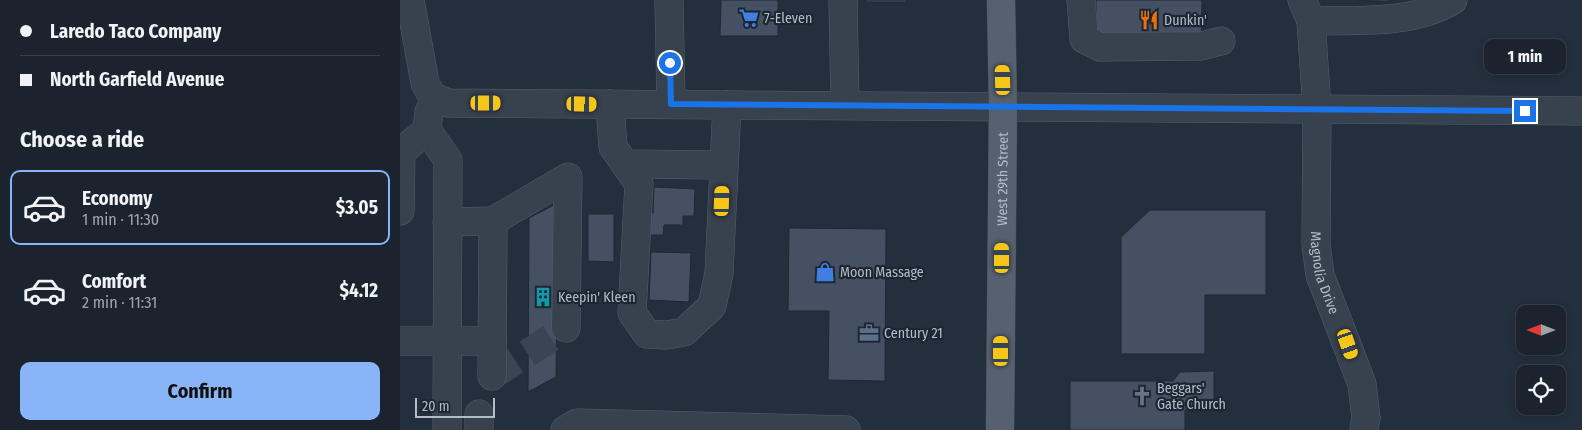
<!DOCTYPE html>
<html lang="en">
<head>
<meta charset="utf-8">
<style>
  body { margin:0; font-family:"Fira Sans Condensed",sans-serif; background:#242b36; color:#f1f3f6; height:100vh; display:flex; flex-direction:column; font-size:19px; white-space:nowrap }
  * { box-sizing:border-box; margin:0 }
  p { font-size:16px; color:#a0a4aa }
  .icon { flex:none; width:28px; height:28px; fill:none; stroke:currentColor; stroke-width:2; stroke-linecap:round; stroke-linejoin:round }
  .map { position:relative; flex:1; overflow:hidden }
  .sheet { display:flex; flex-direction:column; background:#1b232e; width:400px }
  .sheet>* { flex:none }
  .hud { display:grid; align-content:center; height:110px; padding:0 20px; background:#1b232e }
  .needle { width:32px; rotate:270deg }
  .tools { position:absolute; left:1116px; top:305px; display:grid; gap:10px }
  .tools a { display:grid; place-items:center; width:50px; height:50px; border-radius:10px; background:#1b232e; box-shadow:0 2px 8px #0003,0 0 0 1px #39404a; font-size:25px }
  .scale { position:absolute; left:15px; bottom:12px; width:80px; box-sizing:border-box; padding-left:5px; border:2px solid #b4bcc9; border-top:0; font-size:14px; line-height:18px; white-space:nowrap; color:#b4bcc9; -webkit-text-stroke:4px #1d2633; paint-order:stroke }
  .end { position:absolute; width:22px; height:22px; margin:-11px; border:6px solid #1a73e8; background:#fff; box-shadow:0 0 0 2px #fff }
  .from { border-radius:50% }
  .bubble { position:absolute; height:35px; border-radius:10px; background:#1b232e; box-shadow:0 2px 8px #0003,0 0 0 1px #39404a; font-size:16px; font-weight:700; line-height:35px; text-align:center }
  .car { position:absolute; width:15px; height:30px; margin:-15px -8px; border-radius:6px; box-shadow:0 0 4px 1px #0007; background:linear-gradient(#f5c518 24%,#345 0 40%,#f5c518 0 76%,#345 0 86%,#f5c518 0) }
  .hud b { display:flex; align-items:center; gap:18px; height:48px; font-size:19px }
  .hud b+b { border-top:1px solid #39404a }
  .hud i { width:12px; height:12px; background:#f1f3f6 }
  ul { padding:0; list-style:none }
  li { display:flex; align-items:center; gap:15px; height:75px; margin:0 10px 8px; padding:0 10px; border:2px solid transparent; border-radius:10px }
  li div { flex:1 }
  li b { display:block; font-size:19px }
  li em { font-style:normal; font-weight:700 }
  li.selected { border-color:#8ab4f8 }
  li>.icon { width:45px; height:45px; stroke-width:1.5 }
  h2 { padding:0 20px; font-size:22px; line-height:60px }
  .action { display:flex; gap:10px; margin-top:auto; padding:10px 20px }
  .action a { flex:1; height:58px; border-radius:10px; background:#8ab4f8; color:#111; font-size:20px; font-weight:700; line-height:58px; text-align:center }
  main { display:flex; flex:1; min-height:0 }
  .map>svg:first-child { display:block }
  .building { fill:#455162; stroke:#1f2835 }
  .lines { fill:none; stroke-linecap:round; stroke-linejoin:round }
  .minor-tunnel { stroke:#3a4453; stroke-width:28; stroke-dasharray:28 14; stroke-linecap:butt }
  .minor-casing { stroke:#565f6c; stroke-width:29 }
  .major-casing { stroke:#414a57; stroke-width:29 }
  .minor { stroke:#38414e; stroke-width:28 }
  .major { stroke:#56606e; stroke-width:28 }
  .route { stroke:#1a73e8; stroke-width:6 }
  .labels { text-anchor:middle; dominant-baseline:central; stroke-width:4.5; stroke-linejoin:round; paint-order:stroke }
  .poi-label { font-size:14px; fill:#b4bcc9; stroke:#1d2633; text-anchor:start }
  .street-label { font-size:14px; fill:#b4bcc9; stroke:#1d2633 }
</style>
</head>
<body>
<main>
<section class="sheet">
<div class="hud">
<b><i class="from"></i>Laredo Taco Company</b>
<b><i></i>North Garfield Avenue</b>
</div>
<h2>Choose a ride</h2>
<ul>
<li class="selected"><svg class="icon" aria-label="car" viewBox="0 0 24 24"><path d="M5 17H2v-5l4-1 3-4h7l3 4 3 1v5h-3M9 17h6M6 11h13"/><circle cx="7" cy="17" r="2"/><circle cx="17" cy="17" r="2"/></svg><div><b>Economy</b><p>1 min · 11:30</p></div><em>$3.05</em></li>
<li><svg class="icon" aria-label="car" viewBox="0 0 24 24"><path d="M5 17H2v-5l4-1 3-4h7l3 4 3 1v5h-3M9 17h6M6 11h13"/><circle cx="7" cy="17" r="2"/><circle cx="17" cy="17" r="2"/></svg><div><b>Comfort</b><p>2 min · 11:31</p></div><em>$4.12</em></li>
</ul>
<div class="action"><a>Confirm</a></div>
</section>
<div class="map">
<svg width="1182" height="430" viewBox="0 0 1182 430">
  <rect width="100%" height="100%" fill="#242f3e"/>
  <g class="building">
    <polygon points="321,0 378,0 378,36 320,36"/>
    <rect x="466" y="0" width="40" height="2"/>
    <polygon points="696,0 802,0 801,41 696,40"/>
    <polygon points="958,0 993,0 986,2"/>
    <polygon points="254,187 295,189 294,216 283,216 283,225 264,225 263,235 246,235 247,213 253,213"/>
    <polygon points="158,203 156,377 128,392 129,218"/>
    <polygon points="750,210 866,210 866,295 805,295 805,354 721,354 721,237"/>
    <polygon points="188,214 214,214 214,262 188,261"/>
    <polygon points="389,228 486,229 485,381 428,380 429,311 388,311"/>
    <polygon points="251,252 291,253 289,302 249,300"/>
    <polygon points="814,371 814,410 785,410 785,430 670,430 670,381 773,381 780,372"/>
  </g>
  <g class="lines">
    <polyline class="minor-tunnel" points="92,376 166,328"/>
    <defs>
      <g id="minor">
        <polyline points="10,0 25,83 32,96 48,103 1182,111"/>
        <polyline points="269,0 271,104"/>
        <polyline points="443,0 445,105"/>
        <polyline points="681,0 684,39 700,47 801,46 821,41"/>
        <path id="s1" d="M902 0 911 21 917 109 916 244 920 275 962 384 966 418 964 430"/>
        <path d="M911 21C957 20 1012 25 1053 0"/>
        <polyline points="210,104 213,147 239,184 232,313 247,334 267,335 284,332 312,306 319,273 327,105"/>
        <polyline points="27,130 48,160 47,430"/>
        <polyline points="225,164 323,165"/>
        <polyline points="0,211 1,152 27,130 29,112"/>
        <polyline points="47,222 93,221"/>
        <polyline points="0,341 92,341"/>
        <polyline points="92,376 93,221 168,177 166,328"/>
        <polyline points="79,430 79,414"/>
        <polyline points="165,430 177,423 446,430"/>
      </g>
      <g id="major">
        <path id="s2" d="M600 430 603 107 601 0"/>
      </g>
    </defs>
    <use href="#minor" class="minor-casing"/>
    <use href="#major" class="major-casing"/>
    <use href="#minor" class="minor"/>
    <use href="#major" class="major"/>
  </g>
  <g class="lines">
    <polyline class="route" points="270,63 271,104 1125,111"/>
  </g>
  <defs>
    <symbol id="supermarket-bare" viewBox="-9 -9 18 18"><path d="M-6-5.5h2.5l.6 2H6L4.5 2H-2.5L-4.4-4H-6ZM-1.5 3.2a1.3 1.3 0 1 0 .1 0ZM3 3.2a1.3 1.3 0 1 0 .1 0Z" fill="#3f7fe0" stroke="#1d2633" stroke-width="2.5" paint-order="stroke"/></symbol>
    <symbol id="restaurant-bare" viewBox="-9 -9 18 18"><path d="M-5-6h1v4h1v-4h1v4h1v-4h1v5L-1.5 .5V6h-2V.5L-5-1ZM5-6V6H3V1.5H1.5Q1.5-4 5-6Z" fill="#e8710a" stroke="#1d2633" stroke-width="2.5" paint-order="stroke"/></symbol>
    <symbol id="shop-bare" viewBox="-9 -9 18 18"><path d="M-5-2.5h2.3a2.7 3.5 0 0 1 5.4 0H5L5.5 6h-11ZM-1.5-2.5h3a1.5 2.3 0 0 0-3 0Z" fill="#3f7fe0" stroke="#1d2633" stroke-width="2.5" paint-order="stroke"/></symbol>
    <symbol id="building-bare" viewBox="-9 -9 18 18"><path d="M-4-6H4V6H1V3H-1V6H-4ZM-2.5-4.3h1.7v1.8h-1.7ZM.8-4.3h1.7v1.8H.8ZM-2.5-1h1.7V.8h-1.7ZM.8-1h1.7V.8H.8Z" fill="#0f9aa8" stroke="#1d2633" stroke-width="2.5" paint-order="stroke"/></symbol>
    <symbol id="office-bare" viewBox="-9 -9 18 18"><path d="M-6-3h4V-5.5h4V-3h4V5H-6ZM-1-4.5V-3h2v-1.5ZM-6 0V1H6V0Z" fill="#5c6f8a" stroke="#1d2633" stroke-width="2.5" paint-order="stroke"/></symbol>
    <symbol id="church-bare" viewBox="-9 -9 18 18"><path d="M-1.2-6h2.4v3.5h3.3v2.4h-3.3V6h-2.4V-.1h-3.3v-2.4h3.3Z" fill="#6b7280" stroke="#1d2633" stroke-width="2.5" paint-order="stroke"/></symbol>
  </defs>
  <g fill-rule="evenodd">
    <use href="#supermarket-bare" x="335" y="4" width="28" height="28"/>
    <use href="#restaurant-bare" x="735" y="6" width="28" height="28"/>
    <use href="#shop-bare" x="411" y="258" width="28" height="28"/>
    <use href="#building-bare" x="129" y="283" width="28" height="28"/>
    <use href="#office-bare" x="455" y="319" width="28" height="28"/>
    <use href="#church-bare" x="728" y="382" width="28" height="28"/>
  </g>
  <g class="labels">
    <g class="poi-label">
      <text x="364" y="18">7-Eleven</text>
      <text x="764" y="20">Dunkin'</text>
      <text x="440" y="272">Moon Massage</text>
      <text x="158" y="297">Keepin' Kleen</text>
      <text x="484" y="333">Century 21</text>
      <text x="757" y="388">Beggars'<tspan x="757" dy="16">Gate Church</tspan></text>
    </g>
    <g class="street-label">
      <text stroke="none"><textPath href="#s2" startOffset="251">West 29th Street</textPath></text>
      <text stroke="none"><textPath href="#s1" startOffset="276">Magnolia Drive</textPath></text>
    </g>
  </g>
</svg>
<div class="tools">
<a><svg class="needle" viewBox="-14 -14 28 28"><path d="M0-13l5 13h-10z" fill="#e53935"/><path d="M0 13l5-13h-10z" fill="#a0a4aa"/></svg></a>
<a><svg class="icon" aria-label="locate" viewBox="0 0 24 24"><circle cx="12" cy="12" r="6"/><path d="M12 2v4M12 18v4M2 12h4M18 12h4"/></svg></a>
</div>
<div class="scale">20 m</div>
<i class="end from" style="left:270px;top:63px"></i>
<i class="end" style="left:1125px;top:111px"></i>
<div class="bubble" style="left:1084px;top:39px;width:82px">1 min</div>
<i class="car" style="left:603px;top:80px;rotate:358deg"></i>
<i class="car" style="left:86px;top:103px;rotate:90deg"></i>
<i class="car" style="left:182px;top:104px;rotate:91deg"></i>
<i class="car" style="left:322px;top:201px;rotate:2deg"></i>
<i class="car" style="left:602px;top:258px;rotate:0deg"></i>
<i class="car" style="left:948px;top:344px;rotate:161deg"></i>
<i class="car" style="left:601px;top:351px;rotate:0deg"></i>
</div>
</main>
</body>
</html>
